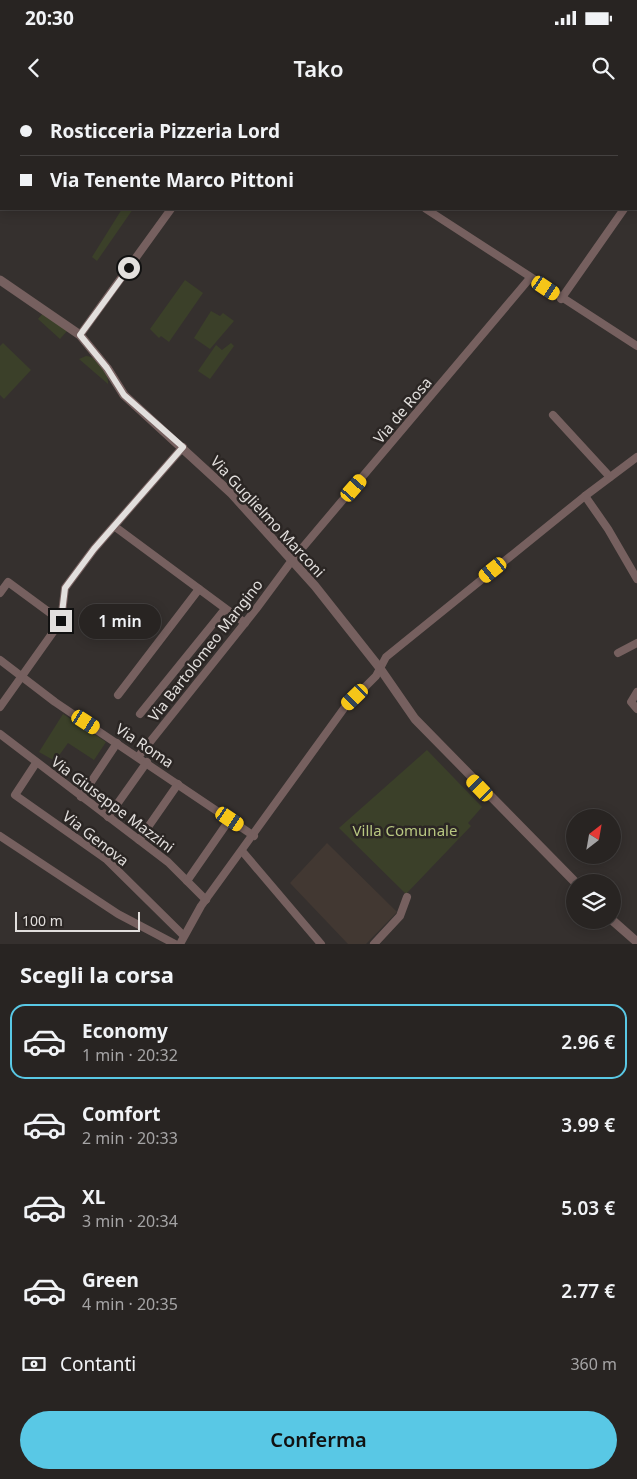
<!DOCTYPE html>
<html lang="it">
<head>
<meta charset="utf-8">
<style>
  body { margin:0; font-family:"Noto Sans",sans-serif; background:#34302f; color:#f1f3f6; height:100vh; display:flex; flex-direction:column; font-size:19px; white-space:nowrap }
  * { box-sizing:border-box; margin:0 }
  p { font-size:16px; color:#a5a4a5 }
  .icon { flex:none; width:28px; height:28px; fill:none; stroke:currentColor; stroke-width:2; stroke-linecap:round; stroke-linejoin:round }
  .map { position:relative; height:844px; overflow:hidden }
  .details { display:flex; flex-direction:column; background:#282422; flex:1 }
  .details>* { flex:none }
  .hud { position:absolute; left:0px; top:0px; width:638px; height:110px; box-shadow:0 2px 12px #0003,0 0 0 1px #444140; display:grid; align-content:center; height:110px; padding:0 20px; background:#282422 }
  .needle { width:32px; rotate:31deg }
  .fabs { position:absolute; left:566px; top:709px; display:grid; gap:10px }
  .fabs a { display:grid; place-items:center; width:55px; height:55px; border-radius:50%; background:#282422; box-shadow:0 2px 12px #0003,0 0 0 1px #444140; font-size:25px }
  .scale { position:absolute; left:15px; bottom:12px; width:125px; box-sizing:border-box; padding-left:5px; border:2px solid #e2dfdd; border-top:0; font-size:14px; line-height:18px; white-space:nowrap; color:#e2dfdd; -webkit-text-stroke:4px #2b2624; paint-order:stroke }
  .end { position:absolute; width:22px; height:22px; margin:-11px; border:6px solid #e2dfdd; background:#111; box-shadow:0 0 0 2px #111 }
  .from { border-radius:50% }
  .bubble { position:absolute; height:35px; border-radius:18px; background:#282422; box-shadow:0 2px 12px #0003,0 0 0 1px #444140; font-size:16px; font-weight:600; line-height:35px; text-align:center }
  .car { position:absolute; width:15px; height:30px; margin:-15px -8px; border-radius:6px; box-shadow:0 0 4px 1px #0007; background:linear-gradient(#f5c518 24%,#345 0 40%,#f5c518 0 76%,#345 0 86%,#f5c518 0) }
  .hud b { display:flex; align-items:center; gap:18px; height:48px; font-size:19px }
  .hud b+b { border-top:1px solid #444140 }
  .hud i { width:12px; height:12px; background:#f1f3f6 }
  ul { padding:0; list-style:none }
  li { display:flex; align-items:center; gap:15px; height:75px; margin:0 10px 8px; padding:0 10px; border:2px solid transparent; border-radius:15px }
  li div { flex:1 }
  li b { display:block; font-size:19px }
  li em { font-style:normal; font-weight:600 }
  li.current { border-color:#59c8e5 }
  li>.icon { width:45px; height:45px; stroke-width:1.5 }
  h2 { padding:0 20px; font-size:22px; line-height:60px }
  .pay { display:flex; align-items:center; gap:12px; height:55px; padding:0 20px; font-size:19px }
  .pay p { margin-inline-start:auto }
  .cta { display:flex; gap:10px; margin-top:auto; padding:10px 20px }
  .cta a { flex:1; height:58px; border-radius:30px; background:#59c8e5; color:#111; font-size:20px; font-weight:600; line-height:58px; text-align:center }
  .status { display:flex; justify-content:space-between; align-items:center; height:35px; padding:0 25px; background:#282422; direction:ltr }
  .status svg { height:14px; fill:currentColor }
  header { display:flex; justify-content:space-between; align-items:center; height:65px; padding:0 20px; background:#282422; font-size:22px; font-weight:600 }
  .map>svg:first-child { display:block }
  .built { fill:#423832 }
  .green { fill:#3b4029 }
  .lines { fill:none; stroke-linecap:round; stroke-linejoin:round }
  .minor { stroke:#76605f; stroke-width:8 }
  .tertiary { stroke:#76605f; stroke-width:9 }
  .route { stroke:#e2dfdd; stroke-width:6 }
  .labels { text-anchor:middle; dominant-baseline:central; stroke-width:5; stroke-linejoin:round; paint-order:stroke }
  .street-label { font-size:15px; fill:#e2dfdd; stroke:#2b2624 }
  .park-label { font-size:15px; fill:#b8c781; stroke:#2b2624 }
</style>
</head>
<body>
<div class="status"><b>20:30</b><svg viewBox="0 0 49 12"><path d="M0 12V9h3v3zM5 12V6h3v6zM10 12V3h3v9zM15 12V0h3v12zM26 1h20v11H26zM47 4h2v5h-2z"/></svg></div>
<header><svg class="icon" aria-label="back" viewBox="0 0 24 24"><path d="M15 5l-7 7 7 7"/></svg>Tako<svg class="icon" aria-label="search" viewBox="0 0 24 24"><circle cx="10" cy="10" r="6"/><path d="M15 15l6 6"/></svg></header>
<div class="map">
<svg width="637" height="844" viewBox="0 0 637 844">
  <rect width="100%" height="100%" fill="#35302e"/>
  <polygon class="built" points="327,743 397,812 366,844 348,844 290,783"/>
  <g class="green">
    <polygon points="122,109 133,109 97,161 92,157"/>
    <polygon points="185,180 203,193 169,242 161,236 159,238 150,229"/>
    <polygon points="211,211 220,216 223,213 234,221 210,249 194,238"/>
    <polygon points="44,212 67,231 60,239 38,219"/>
    <polygon points="3,243 31,270 4,299 0,295 0,246"/>
    <polygon points="231,243 234,246 210,279 198,271 216,245 222,250"/>
    <path d="M86 256C97 256 109 273 108 284L79 259Z"/>
    <polygon points="63,614 106,642 94,660 68,643 55,661 39,652"/>
    <polygon points="427,650 482,707 468,723 471,726 406,794 339,728"/>
  </g>
  <g class="lines">
    <g class="minor">
      <polyline points="256,0 258,1"/>
      <polyline points="458,0 459,1"/>
      <polyline points="249,1 250,0"/>
      <polyline points="636,91 637,90"/>
      <polyline points="426,109 637,246"/>
      <polyline points="561,199 624,109"/>
      <polyline points="80,235 171,109"/>
      <polyline points="553,315 610,377"/>
      <polyline points="585,396 608,429 637,479"/>
      <polyline points="114,426 245,523"/>
      <polyline points="0,493 8,482 61,521"/>
      <polyline points="618,553 637,543"/>
      <polyline points="0,560 55,602 254,736"/>
      <polyline points="637,592 631,602 637,609"/>
      <polyline points="118,595 199,489"/>
      <polyline points="0,607 61,521 65,488 94,449 183,347"/>
      <polyline points="140,614 225,509"/>
      <polyline points="0,634 168,762 206,800"/>
      <polyline points="138,657 256,509 293,459 530,178"/>
      <polyline points="36,663 15,695 106,759 183,835"/>
      <polyline points="81,697 117,643"/>
      <polyline points="108,717 147,662"/>
      <polyline points="0,736 118,814 175,844"/>
      <polyline points="139,740 178,684"/>
      <polyline points="242,751 321,844"/>
      <polyline points="187,781 230,719"/>
      <polyline points="180,844 201,806 345,607 376,576 386,557 585,396 637,357"/>
      <polyline points="374,844 400,816 407,797"/>
    </g>
    <g class="tertiary">
      <polyline points="0,180 80,235 107,268 124,295 232,394 315,486 379,567 415,619 575,782"/>
      <polyline points="612,820 637,842"/>
    </g>
  </g>
  <g class="lines">
    <polyline class="route" points="61,521 65,488 94,449 183,347 124,295 107,268 80,235 129,168"/>
  </g>
  <g class="labels">
    <g class="street-label">
      <text transform="translate(402 310) rotate(-50)">Via de Rosa</text>
      <text transform="translate(268 416) rotate(47)">Via Guglielmo Marconi</text>
      <text transform="translate(205 550) rotate(-52)">Via Bartolomeo Mangino</text>
      <text transform="translate(145 645) rotate(34)">Via Roma</text>
      <text transform="translate(113 704) rotate(37)">Via Giuseppe Mazzini</text>
      <text transform="translate(96 738) rotate(38)">Via Genova</text>
    </g>
    <g class="park-label">
      <text x="405" y="730">Villa Comunale</text>
    </g>
  </g>
</svg>
<div class="fabs">
<a><svg class="needle" viewBox="-14 -14 28 28"><path d="M0-13l5 13h-10z" fill="#e53935"/><path d="M0 13l5-13h-10z" fill="#a5a4a5"/></svg></a>
<a><svg class="icon" aria-label="layers" viewBox="0 0 24 24"><path d="M12 4l9 5-9 5-9-5zM3 14l9 5 9-5"/></svg></a>
</div>
<div class="scale">100 m</div>
<i class="end from" style="left:129px;top:168px"></i>
<i class="end" style="left:61px;top:521px"></i>
<div class="bubble" style="left:79px;top:504px;width:82px">1 min</div>
<i class="car" style="left:546px;top:188px;rotate:124deg"></i>
<i class="car" style="left:354px;top:388px;rotate:41deg"></i>
<i class="car" style="left:493px;top:470px;rotate:231deg"></i>
<i class="car" style="left:355px;top:597px;rotate:226deg"></i>
<i class="car" style="left:86px;top:622px;rotate:123deg"></i>
<i class="car" style="left:480px;top:688px;rotate:316deg"></i>
<i class="car" style="left:230px;top:719px;rotate:124deg"></i>
<div class="hud">
<b><i class="from"></i>Rosticceria Pizzeria Lord</b>
<b><i></i>Via Tenente Marco Pittoni</b>
</div>
</div>
<section class="details">
<h2>Scegli la corsa</h2>
<ul>
<li class="current"><svg class="icon" aria-label="car" viewBox="0 0 24 24"><path d="M5 17H2v-5l4-1 3-4h7l3 4 3 1v5h-3M9 17h6M6 11h13"/><circle cx="7" cy="17" r="2"/><circle cx="17" cy="17" r="2"/></svg><div><b>Economy</b><p>1 min · 20:32</p></div><em>2.96 €</em></li>
<li><svg class="icon" aria-label="car" viewBox="0 0 24 24"><path d="M5 17H2v-5l4-1 3-4h7l3 4 3 1v5h-3M9 17h6M6 11h13"/><circle cx="7" cy="17" r="2"/><circle cx="17" cy="17" r="2"/></svg><div><b>Comfort</b><p>2 min · 20:33</p></div><em>3.99 €</em></li>
<li><svg class="icon" aria-label="car" viewBox="0 0 24 24"><path d="M5 17H2v-5l4-1 3-4h7l3 4 3 1v5h-3M9 17h6M6 11h13"/><circle cx="7" cy="17" r="2"/><circle cx="17" cy="17" r="2"/></svg><div><b>XL</b><p>3 min · 20:34</p></div><em>5.03 €</em></li>
<li><svg class="icon" aria-label="car" viewBox="0 0 24 24"><path d="M5 17H2v-5l4-1 3-4h7l3 4 3 1v5h-3M9 17h6M6 11h13"/><circle cx="7" cy="17" r="2"/><circle cx="17" cy="17" r="2"/></svg><div><b>Green</b><p>4 min · 20:35</p></div><em>2.77 €</em></li>
</ul>
<div class="pay"><svg class="icon" aria-label="cash" viewBox="0 0 24 24"><path d="M3 7h18v10H3z"/><circle cx="12" cy="12" r="2"/></svg>Contanti<p>360 m</p></div>
<div class="cta"><a>Conferma</a></div>
</section>
</body>
</html>
